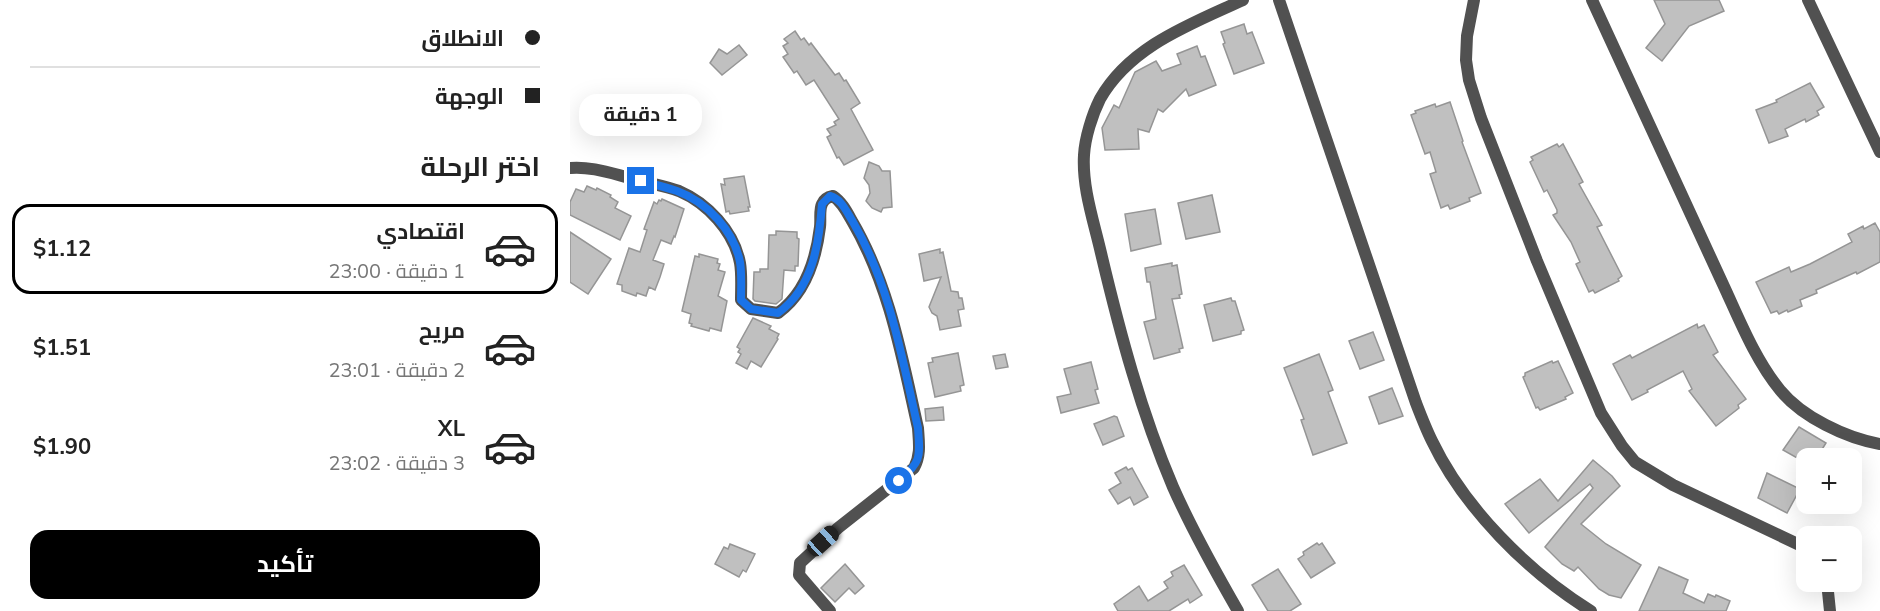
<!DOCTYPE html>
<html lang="ar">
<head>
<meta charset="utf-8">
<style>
  body { margin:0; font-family:"Nunito Sans",Cairo,sans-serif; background:#f2f2f2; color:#222; direction:rtl; height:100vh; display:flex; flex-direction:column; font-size:22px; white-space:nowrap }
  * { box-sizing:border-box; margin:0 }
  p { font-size:20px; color:#767676 }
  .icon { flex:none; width:33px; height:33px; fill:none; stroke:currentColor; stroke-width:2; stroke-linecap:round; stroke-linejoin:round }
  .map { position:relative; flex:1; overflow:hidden; direction:ltr }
  .side { display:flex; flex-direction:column; background:#fff; width:570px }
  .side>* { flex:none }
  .top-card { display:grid; align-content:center; height:132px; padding:0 30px; background:#fff }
  .buttons { position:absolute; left:1226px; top:448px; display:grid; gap:12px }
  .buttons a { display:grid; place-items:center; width:66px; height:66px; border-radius:12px; background:#fff; box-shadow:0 6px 24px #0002; font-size:30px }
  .end { position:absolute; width:27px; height:27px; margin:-14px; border:8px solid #1a73e8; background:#fff; box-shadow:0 0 0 3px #fff }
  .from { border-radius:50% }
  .bubble { position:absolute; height:42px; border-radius:18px; background:#fff; box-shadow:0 6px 24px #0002; font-size:20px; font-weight:700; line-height:42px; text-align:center; direction:rtl }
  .car { position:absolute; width:18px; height:36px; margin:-18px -9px; border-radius:8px; box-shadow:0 0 4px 2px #0007; background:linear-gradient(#222 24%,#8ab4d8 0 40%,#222 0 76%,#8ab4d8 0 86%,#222 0) }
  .top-card b { display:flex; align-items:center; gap:21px; height:57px; font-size:22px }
  .top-card b+b { border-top:2px solid #e0e0e0 }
  .top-card i { width:15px; height:15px; background:#222 }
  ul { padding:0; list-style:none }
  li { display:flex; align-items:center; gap:18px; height:90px; margin:0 12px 9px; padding:0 18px; border:3px solid transparent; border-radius:18px }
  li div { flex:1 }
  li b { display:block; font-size:22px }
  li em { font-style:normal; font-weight:700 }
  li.active { border-color:#000 }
  li>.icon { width:54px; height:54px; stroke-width:1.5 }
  h2 { padding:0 30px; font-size:27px; line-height:72px }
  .action { display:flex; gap:12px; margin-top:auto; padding:12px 30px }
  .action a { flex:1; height:69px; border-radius:18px; background:#000; color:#fff; font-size:24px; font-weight:700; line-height:69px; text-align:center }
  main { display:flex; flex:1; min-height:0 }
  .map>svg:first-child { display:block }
  .building { fill:#c0c0c0; stroke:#959595; stroke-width:1.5 }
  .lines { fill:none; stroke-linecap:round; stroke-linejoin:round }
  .street { stroke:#515151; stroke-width:12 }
  .route { stroke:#1a73e8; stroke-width:8 }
</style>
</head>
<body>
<main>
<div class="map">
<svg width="1310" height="611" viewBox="0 0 1310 611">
  <rect width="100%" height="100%" fill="#fff"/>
  <g class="building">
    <polygon points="1084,0 1149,0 1154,11 1119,26 1092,61 1076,48 1095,24"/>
    <polygon points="674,24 677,34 682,32 694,63 664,74 653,44 655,43 651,32"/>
    <polygon points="225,31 231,40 234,38 239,45 241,43 265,75 269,73 274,81 276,80 290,103 281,109 303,150 274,165 269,157 267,158 257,137 261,135 257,129 266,125 264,122 269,119 244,80 236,85 227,71 224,73 213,57 218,54 213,46 218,43 214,39"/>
    <polygon points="169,45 177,55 152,75 140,63 149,49 157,54"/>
    <polygon points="627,46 631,57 635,56 646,85 619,96 616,89 593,112 588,109 579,132 568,129 569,149 535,150 532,128 544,105 549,108 565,72 586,61 592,71 611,64 607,54"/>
    <polygon points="1240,83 1254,107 1247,111 1249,115 1236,122 1235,119 1215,129 1218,136 1199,143 1186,110 1207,102 1206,100"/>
    <polygon points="880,102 893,141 892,142 911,193 899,198 900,201 880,209 878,205 871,208 860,174 866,172 860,152 855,154 841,115 846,113 845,111 865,104 866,107"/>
    <polygon points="987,144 989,147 993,144 1013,182 1009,184 1032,225 1027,227 1052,276 1048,279 1049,281 1025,293 1023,290 1019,292 1006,264 1010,262 1001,242 983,215 987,213 987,210 977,190 974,192 960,162 963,160 961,157"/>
    <polygon points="299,162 309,166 312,171 320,171 322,207 313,208 311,212 302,208 296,201 300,193 299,185 294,178"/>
    <polygon points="174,176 180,207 178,207 179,211 160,214 159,211 156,212 151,184 155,185 154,179"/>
    <polygon points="17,186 26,190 27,188 41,195 40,197 48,202 45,208 61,216 50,240 0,215 0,202 6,189 14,192"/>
    <polygon points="642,195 650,232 616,239 608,203"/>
    <polygon points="92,199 114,209 105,237 104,236 101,244 91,240 83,260 94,264 90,277 85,290 79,287 76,296 67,293 66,296 52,291 52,285 47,284 59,248 70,252 77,230 74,229 84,202 87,204 89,200 91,201"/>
    <polygon points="585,209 591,244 561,251 555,214"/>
    <polygon points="1305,223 1310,232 1310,262 1287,274 1286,272 1246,290 1247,293 1230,300 1232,306 1218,312 1217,310 1209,314 1207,311 1201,313 1186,282 1219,267 1221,272 1240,264 1282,242 1278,234 1293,226 1294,229"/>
    <polygon points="206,231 227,232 227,238 229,239 228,266 225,266 225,271 214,270 212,299 206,304 185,301 183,299 184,272 190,272 190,269 198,269 199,235 206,235"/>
    <polygon points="0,232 41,259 18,294 0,282"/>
    <polygon points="370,249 370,253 373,252 381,291 388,292 389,298 392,298 394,309 388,310 391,326 370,330 367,316 362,313 359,307 371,277 354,281 349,254"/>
    <polygon points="129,254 148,259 147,263 150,264 148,270 155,272 148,296 157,301 151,331 140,328 139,331 121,326 122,324 119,323 121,314 112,311 125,256 129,257"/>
    <polygon points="602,263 602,266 607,265 612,294 609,295 610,298 602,299 613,348 609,349 610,352 584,359 574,322 586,319 580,282 577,282 575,268"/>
    <polygon points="661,298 662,301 665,301 674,330 671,331 671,334 643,341 634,305"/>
    <polygon points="183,318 201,326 199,329 209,334 207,338 208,339 191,367 181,361 177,369 166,363 171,354 168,352 170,349 167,347"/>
    <polygon points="1127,324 1128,328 1134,325 1148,352 1143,355 1176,399 1168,405 1169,408 1146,426 1119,391 1122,389 1113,371 1077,390 1078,392 1062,400 1043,364 1060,355 1062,358"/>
    <polygon points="803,332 814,360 790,369 779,341"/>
    <polygon points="388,353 394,385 390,386 391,391 365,397 358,363 363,362 362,358"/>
    <polygon points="435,354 438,367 426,369 423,356"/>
    <polygon points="749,354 763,390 758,392 777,443 743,455 731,420 734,419 714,368"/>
    <polygon points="982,361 983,363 988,361 1003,393 995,397 996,399 970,410 968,407 966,408 953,377 955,376 955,373"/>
    <polygon points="521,362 528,389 525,390 529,403 491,413 487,397 501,394 494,369"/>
    <polygon points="822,388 833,416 809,424 799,397"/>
    <polygon points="373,407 374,420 356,421 355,409"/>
    <polygon points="544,416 547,417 554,436 533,445 524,424"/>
    <polygon points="1229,427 1256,443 1246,459 1236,459 1236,463 1213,450"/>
    <polygon points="1023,460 1042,476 1050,486 1011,524 1036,544 1071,565 1051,598 1039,595 1029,589 1008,567 1004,571 992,564 975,547 1023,488 1020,484 959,533 935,504 970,479 988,501"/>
    <polygon points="556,467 558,470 562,468 578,497 564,505 560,497 548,504 539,490 551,483 545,473"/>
    <polygon points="1197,473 1230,489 1217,513 1188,498"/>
    <polygon points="747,543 749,545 752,543 765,563 741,578 728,559 734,555 733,552"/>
    <polygon points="160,544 185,554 176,572 173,570 169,577 145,564 154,547 158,549"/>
    <polygon points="275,564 294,586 285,594 279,588 265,602 251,588"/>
    <polygon points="614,565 632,595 620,603 618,599 599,611 548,611 544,604 569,586 578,601 598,588 594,582 603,576 601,572"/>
    <polygon points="1089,567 1118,580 1113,593 1134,603 1138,594 1145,597 1146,595 1160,601 1156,611 1069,611"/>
    <polygon points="708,569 731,604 720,611 698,611 682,585"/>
  </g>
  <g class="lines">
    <g class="street">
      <path d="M709 0 846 403C851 416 856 429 862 441 894 508 958 572 1021 611"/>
      <polyline points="904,0 897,36 896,60 899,80 911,118 967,261 1031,413 1052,446 1065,462 1103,485 1236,548"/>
      <path d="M1022 0 1157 293C1172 326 1187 362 1210 390 1232 417 1276 438 1310 444"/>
      <polyline points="1238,0 1310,152"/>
      <path d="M0 168C21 166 43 174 64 179 78 183 95 186 109 191 137 203 164 231 170 263 172 274 171 288 171 300L181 309 208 313C236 293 246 260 250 227 251 220 249 210 252 204 254 199 258 197 263 196 272 202 277 212 282 221 319 284 332 357 348 428 349 443 351 455 344 468L268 528 230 563 229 575 260 611"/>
      <polyline points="1257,582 1260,611"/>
      <path d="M668 611C645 571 622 530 603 487 571 412 550 333 531 253 524 222 512 188 514 155 515 138 522 115 530 99 560 46 621 24 673 0"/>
    </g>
  </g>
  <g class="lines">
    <path class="route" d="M71 181C83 184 95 187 107 191 137 202 164 231 170 262 172 274 171 288 171 300L181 309 208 313C243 288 249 244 252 204L260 196C272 199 277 213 283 222 320 285 332 358 348 428 350 457 352 461 329 481"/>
  </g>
</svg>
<div class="buttons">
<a>+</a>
<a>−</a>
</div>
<i class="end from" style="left:329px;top:481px"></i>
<i class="end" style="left:71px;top:181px"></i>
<div class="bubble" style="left:9px;top:94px;width:123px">1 دقيقة</div>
<i class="car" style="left:253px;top:541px;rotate:48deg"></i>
</div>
<section class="side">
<div class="top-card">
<b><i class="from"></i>الانطلاق</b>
<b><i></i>الوجهة</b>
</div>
<h2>اختر الرحلة</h2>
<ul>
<li class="active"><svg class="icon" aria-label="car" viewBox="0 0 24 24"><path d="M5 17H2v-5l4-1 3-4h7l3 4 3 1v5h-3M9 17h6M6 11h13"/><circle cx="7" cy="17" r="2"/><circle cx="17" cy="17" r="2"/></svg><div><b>اقتصادي</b><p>1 دقيقة · 23:00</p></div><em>$1.12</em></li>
<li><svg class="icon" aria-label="car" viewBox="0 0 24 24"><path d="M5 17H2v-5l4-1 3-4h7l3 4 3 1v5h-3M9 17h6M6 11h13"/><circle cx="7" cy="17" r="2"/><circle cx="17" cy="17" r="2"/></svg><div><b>مريح</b><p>2 دقيقة · 23:01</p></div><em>$1.51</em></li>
<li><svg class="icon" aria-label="car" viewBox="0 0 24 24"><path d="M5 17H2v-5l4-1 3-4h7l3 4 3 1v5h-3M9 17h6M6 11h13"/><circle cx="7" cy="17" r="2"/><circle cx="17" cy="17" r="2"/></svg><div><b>XL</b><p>3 دقيقة · 23:02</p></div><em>$1.90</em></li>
</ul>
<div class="action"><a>تأكيد</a></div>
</section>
</main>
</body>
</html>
